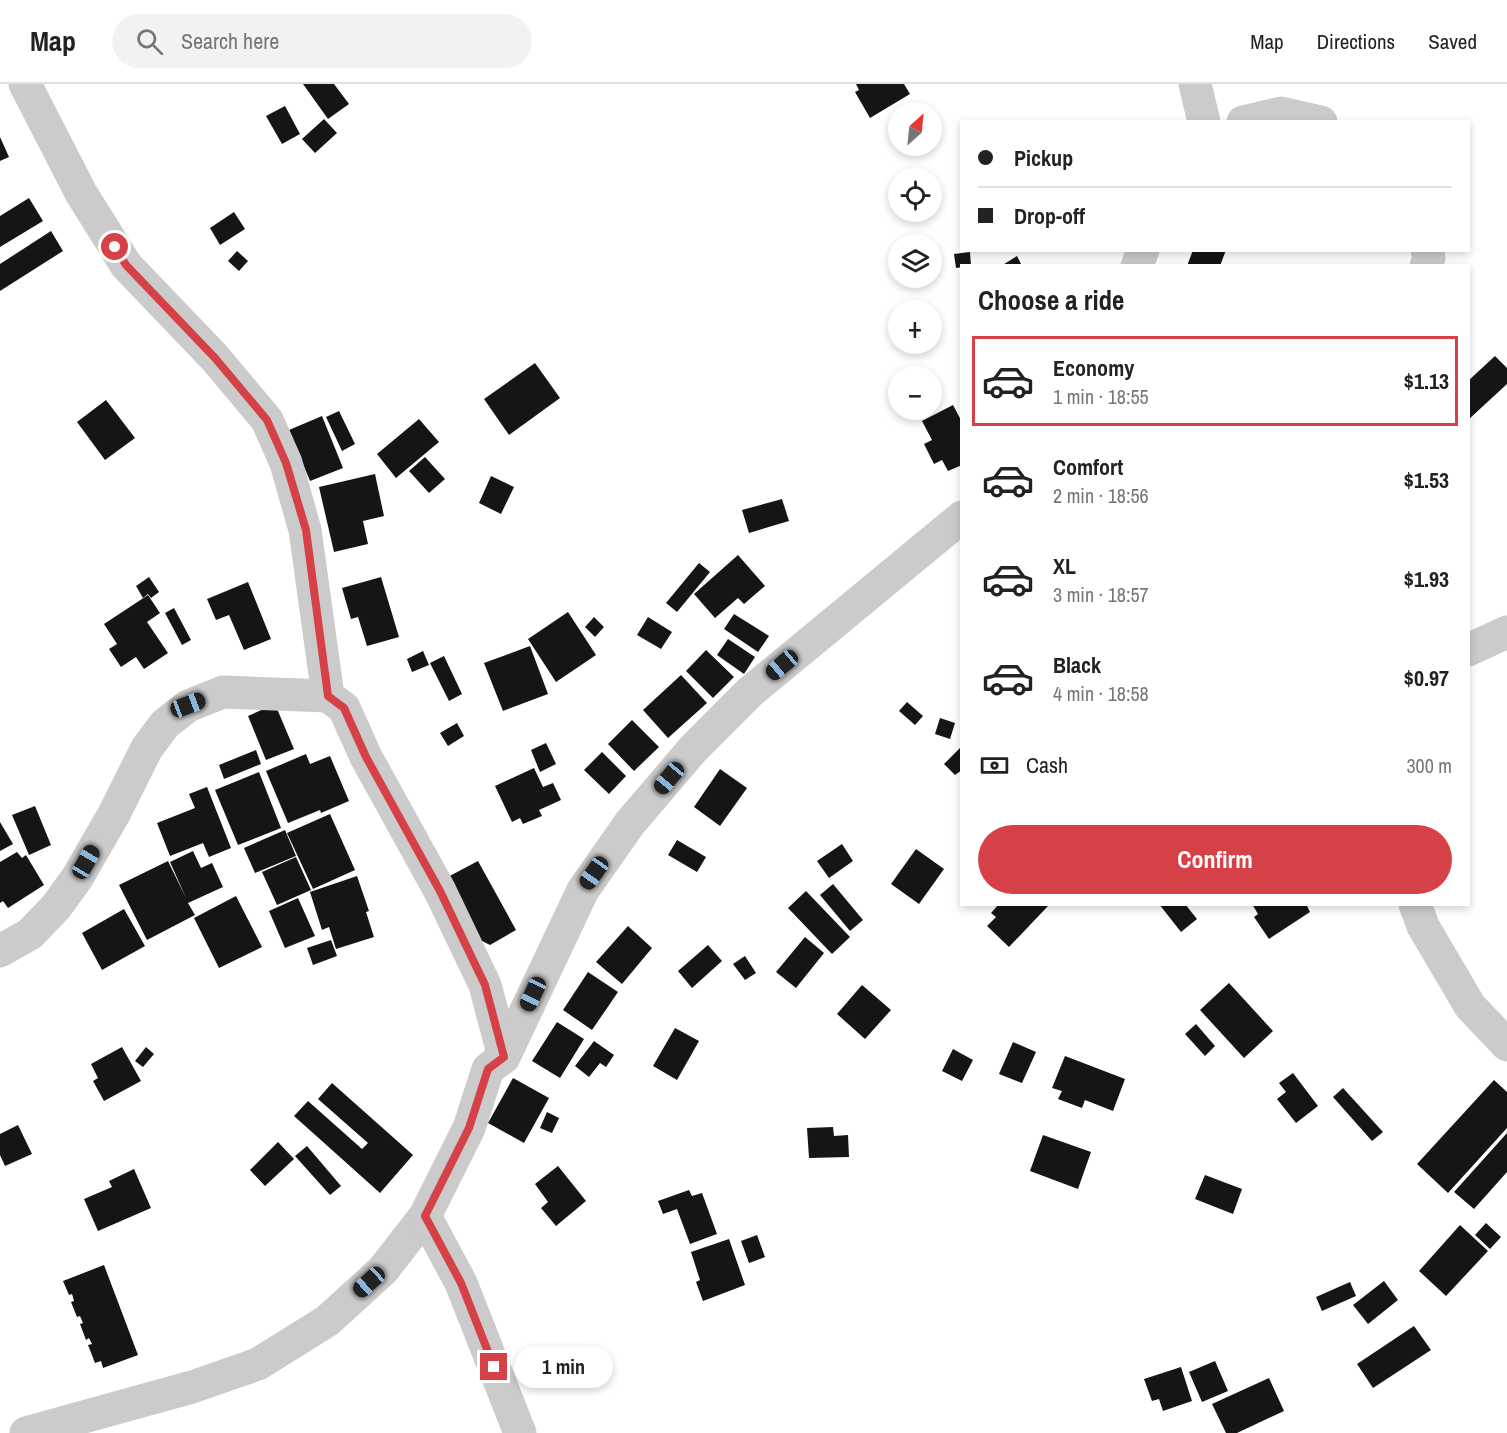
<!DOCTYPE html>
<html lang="en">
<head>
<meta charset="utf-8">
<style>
  body { margin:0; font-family:"Archivo Narrow",sans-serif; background:#f2f2f2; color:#222; height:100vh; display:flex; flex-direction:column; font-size:22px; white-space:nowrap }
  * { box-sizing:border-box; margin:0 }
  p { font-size:20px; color:#767676 }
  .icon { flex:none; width:33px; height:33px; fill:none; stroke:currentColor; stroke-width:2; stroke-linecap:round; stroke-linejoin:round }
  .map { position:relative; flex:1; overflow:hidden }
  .side { position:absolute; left:960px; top:180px; width:510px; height:642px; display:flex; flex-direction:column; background:#fff; border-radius:0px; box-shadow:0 3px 9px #0003 }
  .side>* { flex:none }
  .guide { position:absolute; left:960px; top:36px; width:510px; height:132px; border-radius:0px; box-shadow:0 3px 9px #0003; display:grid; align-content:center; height:132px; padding:0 18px; background:#fff }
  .needle { width:39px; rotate:27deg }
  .controls { position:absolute; left:888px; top:18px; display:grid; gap:12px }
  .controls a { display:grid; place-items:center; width:54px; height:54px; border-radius:50%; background:#fff; box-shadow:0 3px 9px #0003; font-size:30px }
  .end { position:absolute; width:27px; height:27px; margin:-14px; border:8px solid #d54146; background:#fff; box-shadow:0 0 0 3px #fff }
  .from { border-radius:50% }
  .bubble { position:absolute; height:42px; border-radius:21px; background:#fff; box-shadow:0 3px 9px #0003; font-size:20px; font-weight:800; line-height:42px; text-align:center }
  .car { position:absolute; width:18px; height:36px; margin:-18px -9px; border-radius:8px; box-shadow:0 0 4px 2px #0007; background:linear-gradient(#222 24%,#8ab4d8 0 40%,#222 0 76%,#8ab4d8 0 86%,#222 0) }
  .guide b { display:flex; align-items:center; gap:21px; height:57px; font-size:22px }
  .guide b+b { border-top:2px solid #e0e0e0 }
  .guide i { width:15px; height:15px; background:#222 }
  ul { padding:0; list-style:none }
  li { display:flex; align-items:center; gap:18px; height:90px; margin:0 12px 9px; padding:0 6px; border:3px solid transparent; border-radius:0px }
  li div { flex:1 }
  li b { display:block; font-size:22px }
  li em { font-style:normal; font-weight:800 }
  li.selected { border-color:#d54146 }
  li>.icon { width:54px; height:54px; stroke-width:1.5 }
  h2 { padding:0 18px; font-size:27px; line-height:72px }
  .pay { display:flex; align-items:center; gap:15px; height:66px; padding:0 18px; font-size:22px }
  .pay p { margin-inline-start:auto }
  .cta { display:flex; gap:12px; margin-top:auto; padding:12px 18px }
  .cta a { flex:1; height:69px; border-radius:36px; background:#d54146; color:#fff; font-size:24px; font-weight:800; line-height:69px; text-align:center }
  header { display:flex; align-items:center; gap:36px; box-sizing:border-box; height:84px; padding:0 30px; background:#fff; border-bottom:2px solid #e0e0e0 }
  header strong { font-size:28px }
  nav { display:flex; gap:33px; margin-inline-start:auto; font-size:21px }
  .search { width:420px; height:54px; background:#f2f2f2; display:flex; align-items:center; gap:15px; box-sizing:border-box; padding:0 21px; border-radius:33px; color:#767676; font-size:22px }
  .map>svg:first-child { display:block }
  .building { fill:#151515 }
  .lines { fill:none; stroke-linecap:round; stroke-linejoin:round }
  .minor { stroke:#cbcbcb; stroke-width:33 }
  .route { stroke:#d54146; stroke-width:8 }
</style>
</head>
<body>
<header>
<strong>Map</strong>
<div class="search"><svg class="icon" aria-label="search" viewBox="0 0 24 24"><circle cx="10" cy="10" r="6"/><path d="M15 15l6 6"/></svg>Search here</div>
<nav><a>Map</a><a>Directions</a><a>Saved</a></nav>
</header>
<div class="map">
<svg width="1507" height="1349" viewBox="0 0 1507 1349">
  <rect width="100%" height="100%" fill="#fff"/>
  <g class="building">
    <polygon points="303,0 334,0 349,20 328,35"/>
    <polygon points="856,0 904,0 910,10 870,34 855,8 859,6"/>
    <polygon points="285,22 300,50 282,60 266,32"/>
    <polygon points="324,35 337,49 315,69 302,55"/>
    <polygon points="0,53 9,73 0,77"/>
    <polygon points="29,114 43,137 0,163 0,132"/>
    <polygon points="234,128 245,145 220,161 210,144"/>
    <polygon points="51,147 63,167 0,207 0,180"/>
    <polygon points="1193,166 1226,166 1220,182 1187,182"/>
    <polygon points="237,167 248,177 239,187 228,177"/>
    <polygon points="970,168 971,182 956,184 954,170"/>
    <polygon points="1017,172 1022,182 1001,182"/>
    <polygon points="1495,272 1507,284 1507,300 1468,336 1468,297"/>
    <polygon points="535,279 560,314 509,351 484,315"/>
    <polygon points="106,316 135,354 105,376 77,338"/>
    <polygon points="953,321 962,338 962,381 948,387 942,376 934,380 924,360 932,356 922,337"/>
    <polygon points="339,327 355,360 342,367 326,333"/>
    <polygon points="322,332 343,384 310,397 289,346"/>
    <polygon points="419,335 439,358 396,394 377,370"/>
    <polygon points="425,373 445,395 429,409 409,387"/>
    <polygon points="375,390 384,432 363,437 368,460 334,468 319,403"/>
    <polygon points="491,392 514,403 501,430 479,419"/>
    <polygon points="782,415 789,437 749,449 742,426"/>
    <polygon points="738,471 765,502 744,520 738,514 715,534 694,510"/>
    <polygon points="699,479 710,488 677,528 666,519"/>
    <polygon points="149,493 159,508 151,514 148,510 143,514 136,502"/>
    <polygon points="381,493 399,553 367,562 358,533 351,535 342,504"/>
    <polygon points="248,498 271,555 244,566 229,531 216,536 207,515"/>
    <polygon points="148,511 160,529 147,538 168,569 144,585 136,573 121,583 109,565 117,560 104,540"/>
    <polygon points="174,524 191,556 182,561 165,529"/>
    <polygon points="568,528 596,571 556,598 528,555"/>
    <polygon points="734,530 769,552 758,568 724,545"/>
    <polygon points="594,533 604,543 595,553 585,543"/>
    <polygon points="648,533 672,548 661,565 637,551"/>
    <polygon points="728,555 755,573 744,590 717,571"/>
    <polygon points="530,562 548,610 503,627 484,579"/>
    <polygon points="706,566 734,593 713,614 686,587"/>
    <polygon points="423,567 429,581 412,588 407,575"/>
    <polygon points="444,572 462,610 449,617 430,579"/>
    <polygon points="681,591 707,619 668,654 643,626"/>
    <polygon points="907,618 923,632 915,641 899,627"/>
    <polygon points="275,620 294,665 266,676 248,632"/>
    <polygon points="940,634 955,639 950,655 935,650"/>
    <polygon points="632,636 659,663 634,687 608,660"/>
    <polygon points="457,639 464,652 448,662 440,649"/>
    <polygon points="546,659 556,680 540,688 531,666"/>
    <polygon points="962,662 962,686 955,691 944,680"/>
    <polygon points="256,666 261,680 224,695 219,681"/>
    <polygon points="602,668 626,692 609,710 584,686"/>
    <polygon points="306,670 310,680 330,672 349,717 321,729 320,726 288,739 266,687"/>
    <polygon points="534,684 543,703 553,699 561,716 539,726 542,732 523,740 520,734 512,738 495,702"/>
    <polygon points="720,685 747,704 720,742 694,723"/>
    <polygon points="259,688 281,744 238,761 215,706"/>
    <polygon points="207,703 231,764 209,773 203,759 170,772 157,739 195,724 189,710"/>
    <polygon points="35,722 51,761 29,771 12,731"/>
    <polygon points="330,730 355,786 313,805 287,749"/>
    <polygon points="0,738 13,760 0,767"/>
    <polygon points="285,746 296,772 255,789 244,764"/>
    <polygon points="677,756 706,773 697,788 668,771"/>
    <polygon points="842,760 853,777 829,794 817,777"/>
    <polygon points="916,765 944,785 919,820 891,800"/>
    <polygon points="193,767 201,784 212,779 223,803 188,819 195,831 147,856 119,801 168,777 186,814 170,778"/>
    <polygon points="17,768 22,774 26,771 44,801 8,824 3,817 0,819 0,778"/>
    <polygon points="296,773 311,806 277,821 262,788"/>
    <polygon points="478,777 516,846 490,861 474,853 442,796"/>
    <polygon points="357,792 369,827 366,828 374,853 336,865 329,843 322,846 310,808"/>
    <polygon points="833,800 863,836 850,847 820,811"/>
    <polygon points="806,807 850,853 832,870 788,824"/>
    <polygon points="236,812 262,863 219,884 194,834"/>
    <polygon points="298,814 315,852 285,864 269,827"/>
    <polygon points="999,820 1046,820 1048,822 1009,863 987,842 996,833 991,829"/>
    <polygon points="1159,820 1185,820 1197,835 1181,848"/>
    <polygon points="1252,820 1306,820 1310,828 1269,855 1254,833 1258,830"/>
    <polygon points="124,825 145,862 102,886 82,849"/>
    <polygon points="628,842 652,864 622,900 596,878"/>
    <polygon points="805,853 824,869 796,904 776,888"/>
    <polygon points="331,856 337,872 313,881 307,864"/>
    <polygon points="708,861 722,877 692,904 678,887"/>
    <polygon points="745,872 756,889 745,896 733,880"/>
    <polygon points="588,888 618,908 592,946 563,926"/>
    <polygon points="1229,899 1273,947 1244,974 1200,926"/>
    <polygon points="862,901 891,926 865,955 837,930"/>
    <polygon points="557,938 584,955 560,994 532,977"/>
    <polygon points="1196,940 1215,962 1205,972 1185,950"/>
    <polygon points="675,944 699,957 677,996 653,982"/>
    <polygon points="594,957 614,971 606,983 600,979 589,993 575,982"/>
    <polygon points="1013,958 1036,968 1022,999 999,990"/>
    <polygon points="122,963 141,997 104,1017 93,997 98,994 91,980"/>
    <polygon points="146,963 154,970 143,983 135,977"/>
    <polygon points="953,965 973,976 962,997 942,987"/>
    <polygon points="1065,972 1125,995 1113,1027 1085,1016 1082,1024 1058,1015 1062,1007 1052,1004"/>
    <polygon points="1293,989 1318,1022 1296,1039 1277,1015 1286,1008 1279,999"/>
    <polygon points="513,994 549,1014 524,1059 488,1039"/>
    <polygon points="1494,996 1507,1008 1507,1044 1448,1109 1417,1080"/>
    <polygon points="332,999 413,1071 380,1109 294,1032 308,1017 362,1065 368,1059 318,1015"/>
    <polygon points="1343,1004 1383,1048 1372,1057 1333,1013"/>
    <polygon points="547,1028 559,1034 552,1049 540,1044"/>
    <polygon points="18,1041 32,1070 5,1082 0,1071 0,1050"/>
    <polygon points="833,1043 834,1052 848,1051 849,1073 809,1074 807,1044"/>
    <polygon points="1507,1049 1507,1088 1474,1125 1454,1108"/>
    <polygon points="1043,1051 1091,1068 1078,1105 1030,1087"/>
    <polygon points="278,1058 294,1075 265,1102 250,1086"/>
    <polygon points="307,1062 341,1102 330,1111 295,1072"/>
    <polygon points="558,1082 586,1117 556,1142 541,1124 548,1118 535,1100"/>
    <polygon points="134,1085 151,1124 98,1147 84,1115 112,1103 109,1097"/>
    <polygon points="1205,1091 1242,1105 1233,1130 1195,1115"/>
    <polygon points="689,1106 692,1112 702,1109 717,1150 690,1160 677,1125 663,1130 658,1117"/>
    <polygon points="1486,1139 1501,1153 1490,1165 1475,1151"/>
    <polygon points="1460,1141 1488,1167 1446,1212 1419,1187"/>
    <polygon points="757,1151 765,1173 749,1179 741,1157"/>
    <polygon points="729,1155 745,1201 703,1217 696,1198 700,1196 691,1168"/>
    <polygon points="104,1181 138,1271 103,1284 101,1277 95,1279 88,1261 92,1260 89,1254 86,1256 80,1240 83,1239 80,1232 77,1233 71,1218 74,1217 72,1210 69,1211 63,1197"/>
    <polygon points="1384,1197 1398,1216 1368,1240 1353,1221"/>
    <polygon points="1350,1198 1356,1212 1322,1227 1316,1213"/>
    <polygon points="1414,1242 1431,1266 1373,1304 1357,1280"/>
    <polygon points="1215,1277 1228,1307 1202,1318 1189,1288"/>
    <polygon points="1181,1283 1192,1317 1163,1327 1159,1315 1152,1317 1144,1295"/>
    <polygon points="1269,1294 1284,1327 1237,1349 1226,1349 1212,1320"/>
  </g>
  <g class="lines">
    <g class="minor">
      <polyline points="25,0 81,109 126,181 215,274 267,336 286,379 305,446 328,612 344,624 366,673 440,807 485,901 504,973 488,985 469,1044 425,1132 383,1186 327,1237 258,1280 192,1303 26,1349"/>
      <polyline points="1195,0 1204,38"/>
      <polyline points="1243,38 1281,29 1321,38"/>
      <polyline points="1137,182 1143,166"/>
      <polyline points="1426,182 1429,174 1427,166"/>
      <polyline points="1468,566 1507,548"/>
      <polyline points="1415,820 1423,842 1470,922 1507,961"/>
      <polyline points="0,867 30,850 56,823 77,794 114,730 147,664 165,640 188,622 223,608 328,612"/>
      <polyline points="504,973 583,806 630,739 694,664 750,608 962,433"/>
      <polyline points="425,1132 461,1199 520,1349"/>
    </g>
  </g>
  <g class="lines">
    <polyline class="route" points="115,163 126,181 215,274 267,336 286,379 306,446 328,612 344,624 366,673 440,807 485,901 504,973 488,985 469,1044 425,1132 461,1199 494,1283"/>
  </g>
</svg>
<div class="controls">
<a><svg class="needle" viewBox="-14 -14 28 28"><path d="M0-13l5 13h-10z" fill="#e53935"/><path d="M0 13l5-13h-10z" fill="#767676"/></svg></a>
<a><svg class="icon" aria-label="locate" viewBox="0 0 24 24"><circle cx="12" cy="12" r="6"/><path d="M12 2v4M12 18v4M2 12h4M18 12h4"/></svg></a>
<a><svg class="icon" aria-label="layers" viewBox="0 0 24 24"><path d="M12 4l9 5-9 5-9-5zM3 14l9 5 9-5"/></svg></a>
<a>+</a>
<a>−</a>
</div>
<i class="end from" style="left:115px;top:163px"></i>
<i class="end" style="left:494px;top:1283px"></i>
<div class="bubble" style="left:514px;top:1262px;width:99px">1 min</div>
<i class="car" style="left:782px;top:581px;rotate:230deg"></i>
<i class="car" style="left:188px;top:621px;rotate:69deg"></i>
<i class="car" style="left:669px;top:694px;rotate:220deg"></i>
<i class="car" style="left:86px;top:778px;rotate:30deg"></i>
<i class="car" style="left:594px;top:789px;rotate:215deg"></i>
<i class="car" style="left:533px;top:910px;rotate:205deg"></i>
<i class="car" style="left:369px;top:1198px;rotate:228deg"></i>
<div class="guide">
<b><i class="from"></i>Pickup</b>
<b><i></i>Drop-off</b>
</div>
<section class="side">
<h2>Choose a ride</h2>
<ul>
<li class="selected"><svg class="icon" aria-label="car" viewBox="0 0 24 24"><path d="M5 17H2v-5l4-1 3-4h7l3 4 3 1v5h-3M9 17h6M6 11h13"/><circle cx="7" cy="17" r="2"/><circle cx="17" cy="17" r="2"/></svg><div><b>Economy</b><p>1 min · 18:55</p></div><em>$1.13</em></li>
<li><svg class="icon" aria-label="car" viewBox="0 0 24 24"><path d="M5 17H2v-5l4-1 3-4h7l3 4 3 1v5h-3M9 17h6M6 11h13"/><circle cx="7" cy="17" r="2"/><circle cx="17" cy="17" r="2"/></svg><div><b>Comfort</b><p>2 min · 18:56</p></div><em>$1.53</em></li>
<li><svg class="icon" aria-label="car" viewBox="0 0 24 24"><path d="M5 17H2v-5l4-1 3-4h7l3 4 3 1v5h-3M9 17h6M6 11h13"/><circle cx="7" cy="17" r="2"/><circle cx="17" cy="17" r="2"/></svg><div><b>XL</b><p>3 min · 18:57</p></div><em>$1.93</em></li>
<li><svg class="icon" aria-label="car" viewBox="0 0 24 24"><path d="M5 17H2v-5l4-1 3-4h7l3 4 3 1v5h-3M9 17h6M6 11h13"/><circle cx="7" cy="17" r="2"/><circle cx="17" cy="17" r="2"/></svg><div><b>Black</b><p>4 min · 18:58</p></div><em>$0.97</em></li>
</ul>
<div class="pay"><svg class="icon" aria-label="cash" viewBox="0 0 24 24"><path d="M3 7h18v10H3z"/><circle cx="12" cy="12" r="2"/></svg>Cash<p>300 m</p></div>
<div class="cta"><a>Confirm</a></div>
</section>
</div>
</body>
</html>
